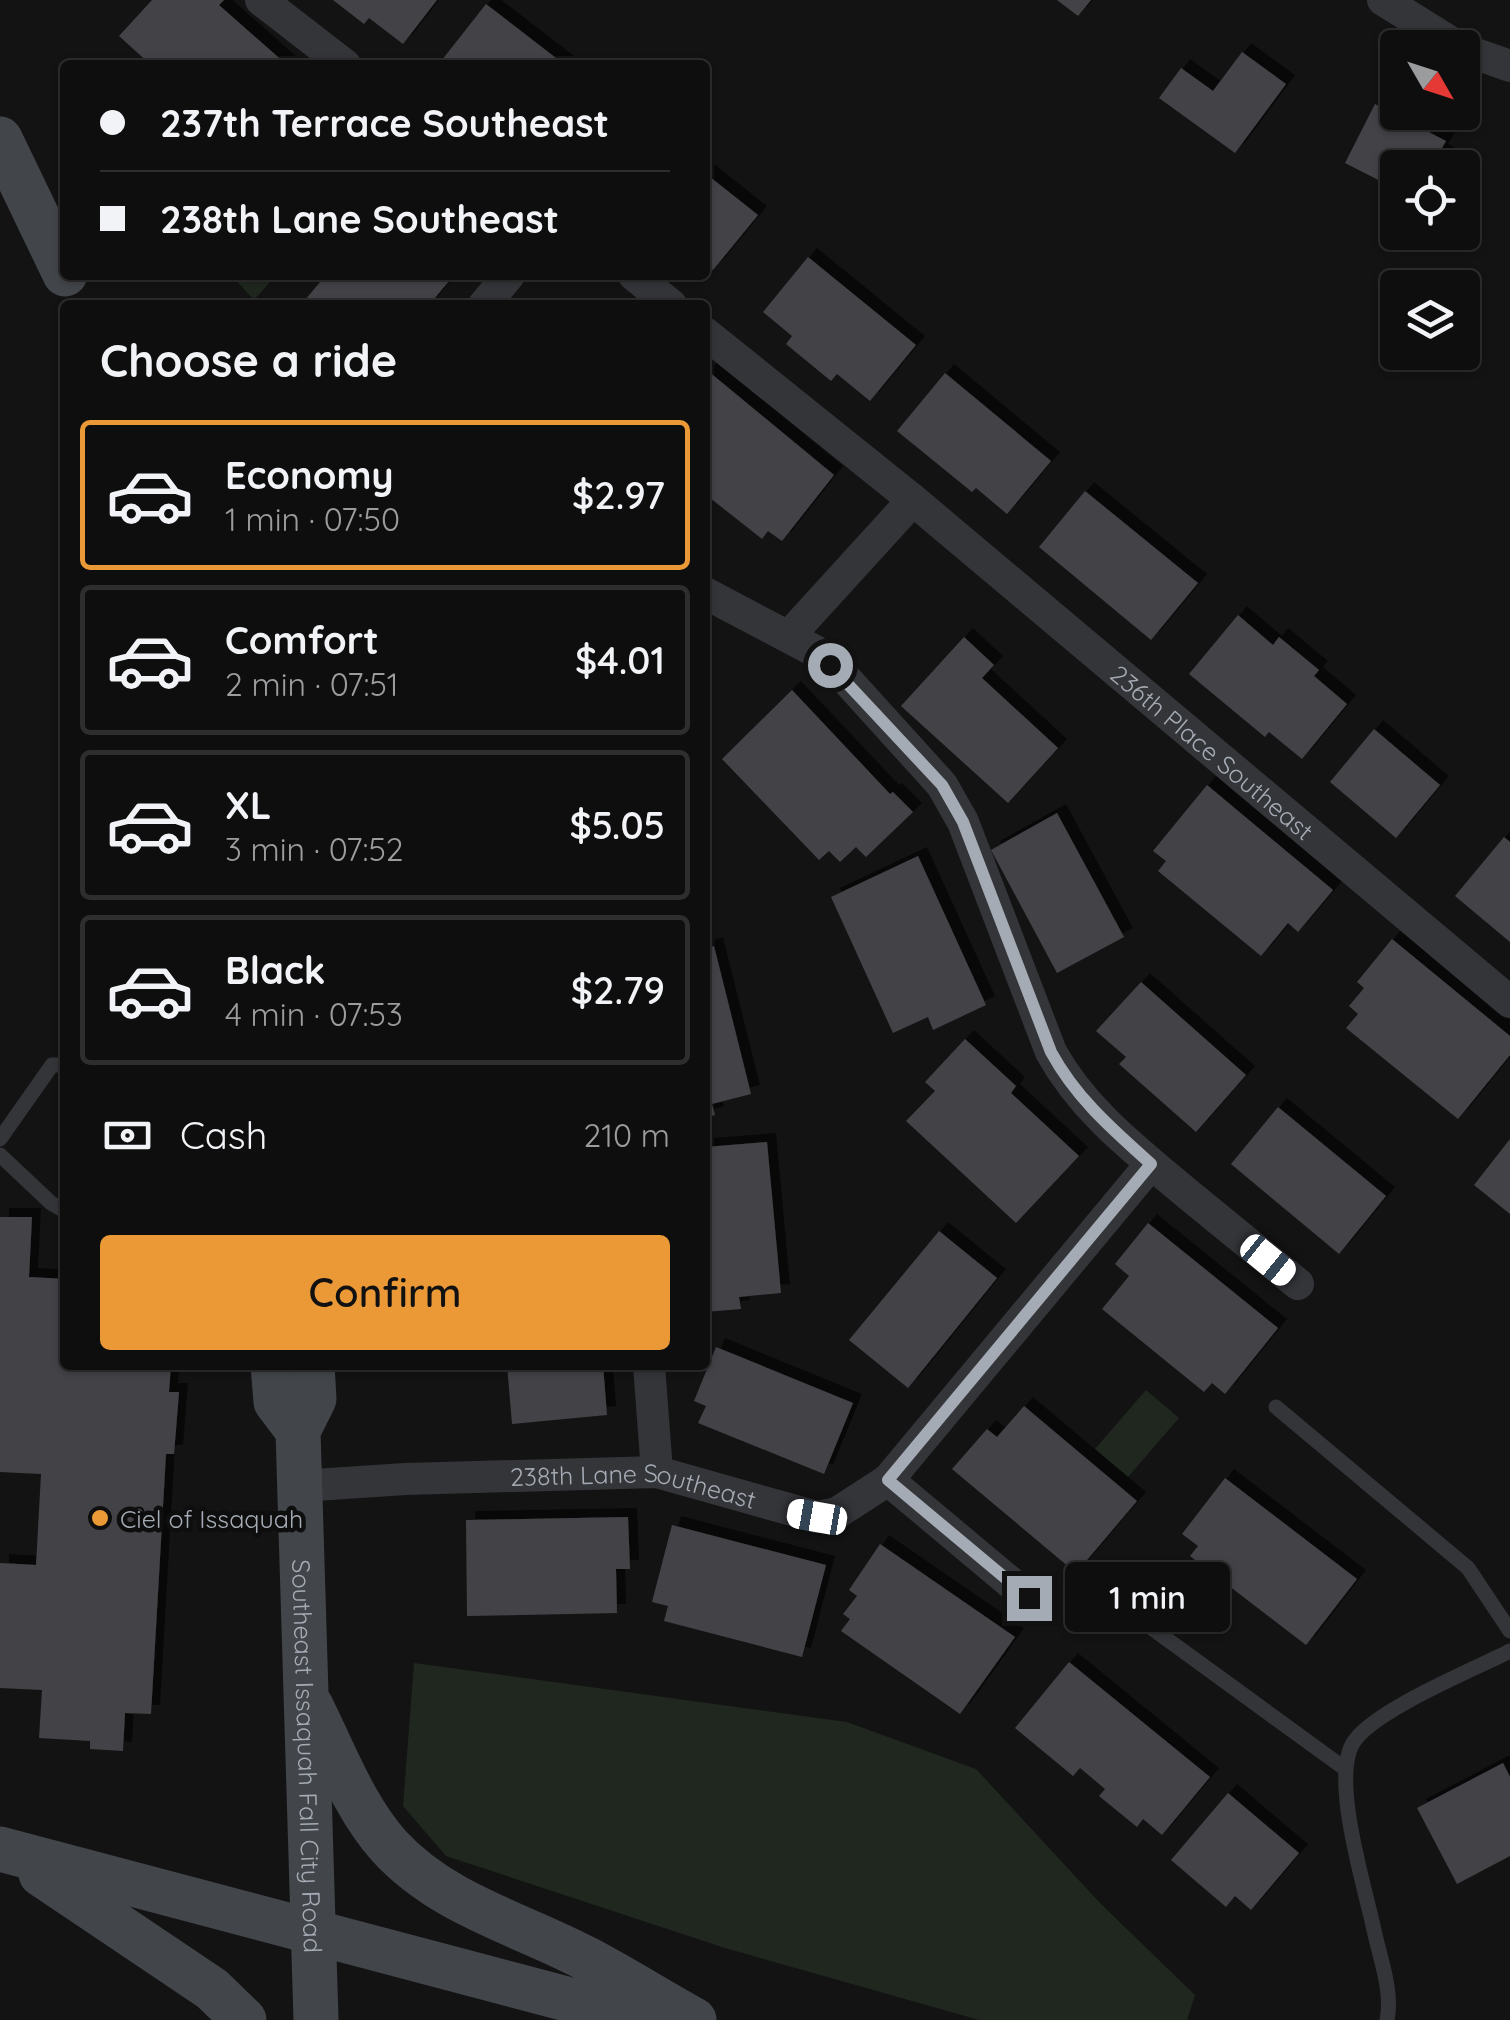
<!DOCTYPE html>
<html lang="en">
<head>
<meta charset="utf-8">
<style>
  body { margin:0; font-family:Quicksand,sans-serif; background:#171718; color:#f1f3f6; height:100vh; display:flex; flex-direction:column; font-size:38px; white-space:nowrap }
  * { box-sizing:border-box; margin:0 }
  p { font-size:32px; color:#9b9c9e }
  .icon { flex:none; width:55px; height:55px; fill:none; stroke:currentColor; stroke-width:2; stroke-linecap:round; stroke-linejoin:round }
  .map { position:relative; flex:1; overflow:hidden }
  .panel { position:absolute; left:60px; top:300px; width:650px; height:1070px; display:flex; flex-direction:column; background:#0e0e0f; border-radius:10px; box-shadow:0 2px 8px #0004,0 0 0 2px #2e2e2f }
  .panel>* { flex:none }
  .banner { position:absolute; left:60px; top:60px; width:650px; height:220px; border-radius:10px; box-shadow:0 2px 8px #0004,0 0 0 2px #2e2e2f; display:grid; align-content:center; height:220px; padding:0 40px; background:#0e0e0f }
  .needle { width:65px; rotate:129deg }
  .fabs { position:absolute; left:1380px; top:30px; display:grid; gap:20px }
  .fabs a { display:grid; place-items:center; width:100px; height:100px; border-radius:10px; background:#0e0e0f; box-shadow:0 2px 8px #0004,0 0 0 2px #2e2e2f; font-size:50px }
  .end { position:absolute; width:45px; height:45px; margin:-22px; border:12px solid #a5abb4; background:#111; box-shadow:0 0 0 5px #111 }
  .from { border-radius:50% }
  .bubble { position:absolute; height:70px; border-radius:10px; background:#0e0e0f; box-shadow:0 2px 8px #0004,0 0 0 2px #2e2e2f; font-size:32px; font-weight:600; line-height:70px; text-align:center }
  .car { position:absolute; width:30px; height:60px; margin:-30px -15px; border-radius:12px; box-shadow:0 0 8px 2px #0007; background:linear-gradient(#fff 24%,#345 0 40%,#fff 0 76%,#345 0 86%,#fff 0) }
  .banner b { display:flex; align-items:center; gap:35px; height:95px; font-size:38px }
  .banner b+b { border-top:2px solid #2e2e2f }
  .banner i { width:25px; height:25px; background:#f1f3f6 }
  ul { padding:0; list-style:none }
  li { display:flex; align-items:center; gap:30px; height:150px; margin:0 20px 15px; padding:0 20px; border:5px solid #2e2e2f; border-radius:10px }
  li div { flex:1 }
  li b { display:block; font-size:38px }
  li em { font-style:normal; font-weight:600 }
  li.selected { border-color:#ea9936 }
  li>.icon { width:90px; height:90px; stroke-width:1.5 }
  h2 { padding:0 40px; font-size:45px; line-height:120px }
  .pay { display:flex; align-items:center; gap:25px; height:110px; padding:0 40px; font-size:38px }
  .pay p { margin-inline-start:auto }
  .cta { display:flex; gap:20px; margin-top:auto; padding:20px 40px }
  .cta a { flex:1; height:115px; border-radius:10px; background:#ea9936; color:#111; font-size:40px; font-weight:600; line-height:115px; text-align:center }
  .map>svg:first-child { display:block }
  .green { fill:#1f271f }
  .building { fill:#424347; filter:url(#shadow) }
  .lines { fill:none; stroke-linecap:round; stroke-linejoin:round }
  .lane { stroke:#343539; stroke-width:15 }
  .street { stroke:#343539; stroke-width:32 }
  .secondary { stroke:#424549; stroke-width:45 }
  .route { stroke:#a5abb4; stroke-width:12 }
  .poi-dot { fill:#ea9936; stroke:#0e0e0f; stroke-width:4 }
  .labels { text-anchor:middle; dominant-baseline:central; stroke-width:9; stroke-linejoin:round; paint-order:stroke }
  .street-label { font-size:25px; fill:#a5abb4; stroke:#0e0e0f }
  .poi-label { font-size:25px; fill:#a5abb4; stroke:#0e0e0f; text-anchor:start }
</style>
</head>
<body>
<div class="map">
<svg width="1510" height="2020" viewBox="0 0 1510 2020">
  <defs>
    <filter id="shadow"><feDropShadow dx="9" dy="-9" stdDeviation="0" flood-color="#0009"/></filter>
  </defs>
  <rect width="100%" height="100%" fill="#131314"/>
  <g class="green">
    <polygon points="231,275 276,275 254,300"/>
    <polygon points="1146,1390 1179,1418 1128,1477 1095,1449"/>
    <polygon points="414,1663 847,1722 976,1769 1101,1904 1195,1995 1187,2020 979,2020 725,1948 446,1856 403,1806"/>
  </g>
  <g class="building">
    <polygon points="152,0 224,0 219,5 287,65 151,65 119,36"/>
    <polygon points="333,0 437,0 403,44 369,18 364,24"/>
    <polygon points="1057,0 1091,0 1078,16"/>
    <polygon points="486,4 565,65 438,65"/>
    <polygon points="1242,52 1286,84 1235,153 1159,98 1181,68 1213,91"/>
    <polygon points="1375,104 1446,141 1439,153 1473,171 1462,191 1462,168 1398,168 1398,190 1345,163"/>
    <polygon points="705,173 758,215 713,270 705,263"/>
    <polygon points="808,257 916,345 870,401 837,374 831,381 786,344 792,336 763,312"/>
    <polygon points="326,275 454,275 429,305 311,305 305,300"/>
    <polygon points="708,371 834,475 782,541 768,531 762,539 705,494 705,375"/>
    <polygon points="945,373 1051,461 1007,514 976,488 972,492 897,431"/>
    <polygon points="1085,491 1198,583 1151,640 1039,547"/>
    <polygon points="1238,615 1273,645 1279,637 1319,670 1314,676 1347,704 1302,759 1269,732 1265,737 1189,674"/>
    <polygon points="964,637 994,665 982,678 1058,748 1008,803 901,706"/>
    <polygon points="792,690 890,794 893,792 913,812 866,857 856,847 840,862 829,851 819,860 722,759"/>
    <polygon points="1374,729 1440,785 1396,838 1330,782"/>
    <polygon points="1207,785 1333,890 1298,932 1288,923 1261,956 1158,871 1166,861 1153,851"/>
    <polygon points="1057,813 1124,937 1057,973 991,850"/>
    <polygon points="1504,837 1510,842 1510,942 1455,896"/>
    <polygon points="918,856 986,1005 933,1030 928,1017 893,1033 831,897"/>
    <polygon points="1392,939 1510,1036 1510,1055 1458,1119 1346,1028 1358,1014 1349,1006 1364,988 1357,982"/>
    <polygon points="714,946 751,1094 712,1104 715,1115 705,1118 705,949"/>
    <polygon points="1141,982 1246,1075 1196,1132 1119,1064 1126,1057 1096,1031"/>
    <polygon points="965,1039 1016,1086 1011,1093 1079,1156 1016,1223 906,1121 935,1091 925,1082"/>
    <polygon points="1278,1107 1386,1196 1339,1254 1231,1164"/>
    <polygon points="1510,1139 1510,1214 1474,1185"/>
    <polygon points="767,1142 781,1293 739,1297 741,1309 705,1312 705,1147"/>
    <polygon points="0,1217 32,1217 29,1277 65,1279 65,1365 171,1365 169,1392 179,1392 174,1454 166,1454 151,1714 125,1713 123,1751 90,1749 90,1741 39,1738 42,1690 0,1688 0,1563 36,1565 41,1474 0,1472"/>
    <polygon points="1148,1223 1278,1328 1225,1394 1212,1383 1204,1392 1102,1309 1129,1276 1115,1264"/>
    <polygon points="939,1231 997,1278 908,1388 849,1340"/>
    <polygon points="716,1347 853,1403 824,1474 698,1423 706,1406 694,1401"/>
    <polygon points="507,1365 603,1365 607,1415 512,1424"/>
    <polygon points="1024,1406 1137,1501 1076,1573 952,1469 987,1429 997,1437"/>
    <polygon points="1225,1478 1357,1579 1306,1645 1190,1556 1198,1546 1182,1534"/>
    <polygon points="628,1517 630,1569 616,1569 617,1613 467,1616 466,1520"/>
    <polygon points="672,1525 826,1565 802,1657 664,1621 668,1606 652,1602"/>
    <polygon points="880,1544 1015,1637 960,1714 841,1631 850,1619 843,1614 857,1596 849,1590"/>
    <polygon points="1069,1662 1210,1777 1162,1835 1143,1819 1137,1827 1099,1796 1105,1789 1080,1768 1073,1776 1015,1728"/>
    <polygon points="1503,1763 1510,1777 1510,1856 1457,1884 1417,1808"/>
    <polygon points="1228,1793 1299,1853 1251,1910 1235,1896 1226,1907 1171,1860"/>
  </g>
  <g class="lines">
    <g class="lane">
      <polyline points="0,1139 52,1065 65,1065"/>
      <polyline points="0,1155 51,1203 65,1211"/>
      <polyline points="1276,1407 1468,1568 1510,1631"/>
      <polyline points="1146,1624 1344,1768"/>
      <path d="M1387 2020C1393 1992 1380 1958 1374 1930 1365 1887 1331 1780 1353 1743 1372 1711 1473 1670 1510 1651"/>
    </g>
    <g class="street">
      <polyline points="261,0 345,65"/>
      <polyline points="1383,0 1460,48"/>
      <polyline points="1462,49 1510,66"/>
      <polyline points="634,275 671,305"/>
      <polyline points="484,305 509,275"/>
      <path id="s1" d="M705 333 913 500 1510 1002"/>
      <path d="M705 593 815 651 846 679 942 785 963 822 1051 1052C1083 1110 1134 1149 1184 1191 1222 1222 1260 1253 1298 1284"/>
      <polyline points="789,636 913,500"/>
      <polyline points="649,1365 657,1472"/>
      <polyline points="888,1480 1151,1164"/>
      <path id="s2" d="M300 1486 405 1479 657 1472 817 1517 837 1513 888 1480 1029 1598"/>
    </g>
    <g class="secondary">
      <polyline points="0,139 65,274"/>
      <polyline points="273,1365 276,1402 298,1431"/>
      <path id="s3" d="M312 1365 314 1399 298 1431 316 2020"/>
      <path d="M311 1706C334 1752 354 1807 389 1846 443 1905 519 1923 587 1959 623 1978 658 2000 694 2020"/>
      <polyline points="0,1849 646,2020"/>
      <polyline points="41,1874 212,1989 244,2020"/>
    </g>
  </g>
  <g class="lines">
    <path class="route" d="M830 665 942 785 963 822 1051 1052C1076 1098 1112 1129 1151 1164L888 1480 1029 1598"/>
  </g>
  <circle class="poi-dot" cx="100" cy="1518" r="10"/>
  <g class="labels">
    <g class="street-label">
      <text stroke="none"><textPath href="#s1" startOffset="658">236th Place Southeast</textPath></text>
      <text stroke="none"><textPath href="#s2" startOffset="335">238th Lane Southeast</textPath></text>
      <text stroke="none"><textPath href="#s3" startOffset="395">Southeast Issaquah Fall City Road</textPath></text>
    </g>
    <g class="poi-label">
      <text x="120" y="1518">Ciel of Issaquah</text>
    </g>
  </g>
</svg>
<div class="fabs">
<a><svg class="needle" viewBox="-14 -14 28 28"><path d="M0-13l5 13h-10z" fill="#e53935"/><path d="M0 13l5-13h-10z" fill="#9b9c9e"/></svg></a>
<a><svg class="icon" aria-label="locate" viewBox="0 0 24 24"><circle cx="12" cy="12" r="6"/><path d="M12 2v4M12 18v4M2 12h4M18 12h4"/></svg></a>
<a><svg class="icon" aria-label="layers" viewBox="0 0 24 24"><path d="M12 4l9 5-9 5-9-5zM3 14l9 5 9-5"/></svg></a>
</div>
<i class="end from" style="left:830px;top:665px"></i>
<i class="end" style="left:1029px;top:1598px"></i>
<div class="bubble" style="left:1065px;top:1562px;width:165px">1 min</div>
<i class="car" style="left:1268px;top:1260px;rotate:129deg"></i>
<i class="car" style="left:817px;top:1517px;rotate:280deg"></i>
<div class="banner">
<b><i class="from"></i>237th Terrace Southeast</b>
<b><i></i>238th Lane Southeast</b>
</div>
<section class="panel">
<h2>Choose a ride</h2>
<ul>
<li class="selected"><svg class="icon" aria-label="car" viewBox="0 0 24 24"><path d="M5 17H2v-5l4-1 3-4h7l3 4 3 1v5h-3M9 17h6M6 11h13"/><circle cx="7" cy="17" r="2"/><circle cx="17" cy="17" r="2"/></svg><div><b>Economy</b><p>1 min · 07:50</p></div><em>$2.97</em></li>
<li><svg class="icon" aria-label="car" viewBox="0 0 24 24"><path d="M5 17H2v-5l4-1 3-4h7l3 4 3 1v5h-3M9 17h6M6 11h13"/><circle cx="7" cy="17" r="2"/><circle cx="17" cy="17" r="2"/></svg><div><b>Comfort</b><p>2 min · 07:51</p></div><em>$4.01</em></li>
<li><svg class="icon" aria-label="car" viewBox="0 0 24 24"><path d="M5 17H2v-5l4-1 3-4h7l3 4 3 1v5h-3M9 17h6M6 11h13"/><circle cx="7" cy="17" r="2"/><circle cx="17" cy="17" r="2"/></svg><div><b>XL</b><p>3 min · 07:52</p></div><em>$5.05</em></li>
<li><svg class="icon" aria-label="car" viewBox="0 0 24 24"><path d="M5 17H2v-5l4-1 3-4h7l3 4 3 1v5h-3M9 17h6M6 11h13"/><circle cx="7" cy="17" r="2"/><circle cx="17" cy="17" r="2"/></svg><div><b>Black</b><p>4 min · 07:53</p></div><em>$2.79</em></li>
</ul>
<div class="pay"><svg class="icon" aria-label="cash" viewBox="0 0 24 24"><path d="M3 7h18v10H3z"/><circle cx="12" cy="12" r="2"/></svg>Cash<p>210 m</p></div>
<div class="cta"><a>Confirm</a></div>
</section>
</div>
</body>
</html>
